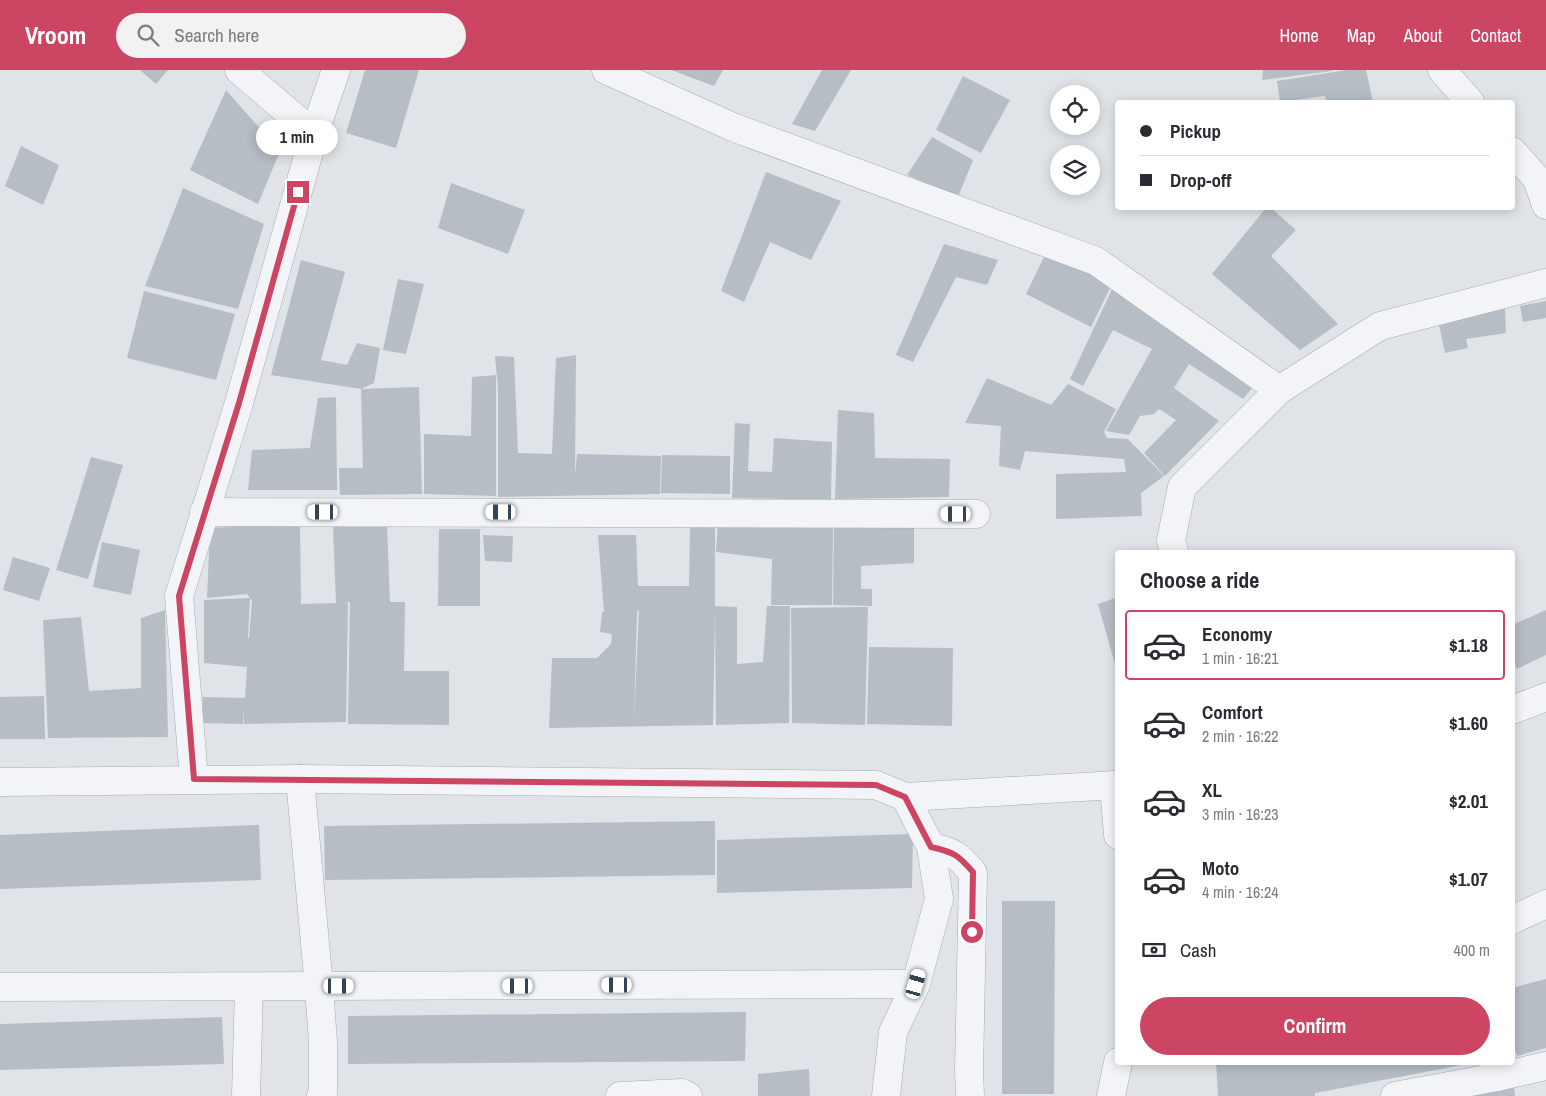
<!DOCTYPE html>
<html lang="en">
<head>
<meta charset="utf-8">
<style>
  body { margin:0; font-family:"Archivo Narrow",sans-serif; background:#f2f2f3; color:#2b2b33; height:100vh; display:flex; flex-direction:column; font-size:19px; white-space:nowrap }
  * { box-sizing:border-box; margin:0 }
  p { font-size:16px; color:#7c7c81 }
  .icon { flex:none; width:28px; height:28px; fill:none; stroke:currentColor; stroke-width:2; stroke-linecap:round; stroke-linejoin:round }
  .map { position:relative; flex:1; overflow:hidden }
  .details { position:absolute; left:1115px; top:480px; width:400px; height:515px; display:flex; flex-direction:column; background:#fff; border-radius:5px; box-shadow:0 2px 12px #0003 }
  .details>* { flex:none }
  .hud { position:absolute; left:1115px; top:30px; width:400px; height:110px; border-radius:5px; box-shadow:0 2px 12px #0003; display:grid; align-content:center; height:110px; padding:0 25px; background:#fff }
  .tools { position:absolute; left:1050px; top:15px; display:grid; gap:10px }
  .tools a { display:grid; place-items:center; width:50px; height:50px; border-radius:50%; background:#fff; box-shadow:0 2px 12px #0003; font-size:25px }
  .end { position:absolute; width:22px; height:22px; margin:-11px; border:6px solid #cc4663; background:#fff; box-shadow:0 0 0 2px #fff }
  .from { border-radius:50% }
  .bubble { position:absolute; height:35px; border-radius:18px; background:#fff; box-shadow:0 2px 12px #0003; font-size:16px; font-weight:800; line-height:35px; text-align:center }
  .car { position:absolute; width:15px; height:30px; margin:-15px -8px; border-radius:6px; box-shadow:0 0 4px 1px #0007; background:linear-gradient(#fff 24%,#345 0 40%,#fff 0 76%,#345 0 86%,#fff 0) }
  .hud b { display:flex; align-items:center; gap:18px; height:48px; font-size:19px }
  .hud b+b { border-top:1px solid #e1e1e2 }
  .hud i { width:12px; height:12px; background:#2b2b33 }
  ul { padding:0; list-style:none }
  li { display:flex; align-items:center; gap:15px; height:70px; margin:0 10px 8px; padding:0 15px; border:2px solid transparent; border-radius:5px }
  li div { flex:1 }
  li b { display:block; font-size:19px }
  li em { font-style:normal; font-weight:800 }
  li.current { border-color:#cc4663 }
  li>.icon { width:45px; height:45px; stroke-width:1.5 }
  h2 { padding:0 25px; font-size:22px; line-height:60px }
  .pay { display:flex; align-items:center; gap:12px; height:55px; padding:0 25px; font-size:19px }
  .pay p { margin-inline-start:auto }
  .action { display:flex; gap:10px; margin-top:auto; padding:10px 25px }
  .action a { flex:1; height:58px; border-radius:30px; background:#cc4663; color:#fff; font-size:20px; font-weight:800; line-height:58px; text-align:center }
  header { display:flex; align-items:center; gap:30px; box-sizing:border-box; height:70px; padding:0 25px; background:#cc4663; color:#fff }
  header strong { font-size:24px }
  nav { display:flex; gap:28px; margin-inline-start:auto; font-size:18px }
  .search { width:350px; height:45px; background:#f2f2f3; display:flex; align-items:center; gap:12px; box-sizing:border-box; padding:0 18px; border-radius:28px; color:#7c7c81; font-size:19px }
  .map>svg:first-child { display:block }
  .building { fill:#b7bdc5; fill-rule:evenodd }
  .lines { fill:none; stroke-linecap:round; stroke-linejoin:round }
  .minor-casing { stroke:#a5abb2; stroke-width:29 }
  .minor { stroke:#f2f4f7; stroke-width:28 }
  .route { stroke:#cc4663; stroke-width:6 }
</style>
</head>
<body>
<header>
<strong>Vroom</strong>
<div class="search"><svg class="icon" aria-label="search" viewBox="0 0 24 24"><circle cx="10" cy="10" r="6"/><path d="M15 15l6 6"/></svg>Search here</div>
<nav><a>Home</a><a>Map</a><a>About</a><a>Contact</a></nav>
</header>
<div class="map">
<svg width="1546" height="1026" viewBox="0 0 1546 1026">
  <rect width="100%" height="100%" fill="#e0e4e8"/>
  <g class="building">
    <polygon points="140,0 168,0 156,14"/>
    <polygon points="365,0 419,0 396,78 346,63"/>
    <polygon points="671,0 723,0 714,16"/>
    <polygon points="822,0 851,0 815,61 792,54"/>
    <polygon points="1263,0 1332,0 1332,1 1262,10"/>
    <polygon points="1347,0 1366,0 1373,32 1326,32 1325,26 1280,32 1277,11"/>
    <polygon points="963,6 1010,30 981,83 936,60"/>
    <polygon points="226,20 280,81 258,134 190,100"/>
    <polygon points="932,67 973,90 958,127 907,105"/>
    <polygon points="21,76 59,95 43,135 5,116"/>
    <polygon points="766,102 841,131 811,190 770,172 744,232 721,221"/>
    <polygon points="451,113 525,140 508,184 438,158"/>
    <polygon points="183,118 264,154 238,239 145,216"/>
    <polygon points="1266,138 1271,138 1296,160 1271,186 1338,254 1300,280 1212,204"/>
    <polygon points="944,174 998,190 987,215 956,207 913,292 896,285"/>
    <polygon points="1047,181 1112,214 1091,257 1026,224"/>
    <polygon points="301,190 345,202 321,290 347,295 357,273 380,278 374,313 361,319 271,305"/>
    <polygon points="398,209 424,214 406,284 383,280"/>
    <polygon points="1114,215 1259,310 1243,329 1189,294 1174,318 1219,351 1165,406 1144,383 1176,350 1159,339 1154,344 1140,346 1129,365 1106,361 1152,279 1113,260 1083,316 1070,309"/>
    <polygon points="144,221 235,244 216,310 127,288"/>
    <polygon points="1546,231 1546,248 1523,252 1520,236"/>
    <polygon points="1505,239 1506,263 1466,269 1468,278 1445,283 1438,250 1461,245 1463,258 1462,247"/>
    <polygon points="576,285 575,405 577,384 661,386 660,424 498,427 498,319 495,286 514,287 518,383 552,384 556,288"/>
    <polygon points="496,305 496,426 424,424 424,364 471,366 472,307"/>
    <polygon points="987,308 1051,335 1068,314 1116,339 1104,362 1107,368 1128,369 1164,406 1141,423 1142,446 1056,449 1056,404 1126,402 1124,389 1025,381 1020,400 999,396 1001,356 965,353"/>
    <polygon points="419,317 422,424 340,425 339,398 363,398 361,319"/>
    <polygon points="336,327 337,420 248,420 252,380 310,378 318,328"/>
    <polygon points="838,340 874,343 875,388 950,389 949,427 835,429"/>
    <polygon points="735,353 750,354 748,401 772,402 774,368 832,372 831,430 732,428"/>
    <polygon points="662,385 730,386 730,424 661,423"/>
    <polygon points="91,387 123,395 88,509 56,500"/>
    <polygon points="914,451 914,493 861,496 861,519 872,519 872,536 833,535 834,454"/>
    <path d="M300 453 301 534 336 533 333 457 387 455 390 532H405L404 601H449V655L348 654 350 532 342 533H348L346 652 244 654V638L243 654 201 653 203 627 245 628 247 597 204 593V530L250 528 247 524 207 528 210 458ZM250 528 252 531 249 568H248Z"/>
    <polygon points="718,454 833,456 832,535 771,535 772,489 716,482"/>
    <path d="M715 455V536L737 537V594L763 592 767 536H790L789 653 716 655 715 540 713 655 549 658 552 588H597L611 574 612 564 600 562 602 542H604L598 465H636L638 516H689L690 458ZM637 541H639L634 650Z"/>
    <polygon points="439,459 480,459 480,536 438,536"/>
    <polygon points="483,465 513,466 512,492 485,491"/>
    <polygon points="102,472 140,480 131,525 93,517"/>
    <polygon points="13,487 50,498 39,531 3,520"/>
    <polygon points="1118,527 1118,601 1117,601 1098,534"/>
    <polygon points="868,537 865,655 792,653 791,538"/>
    <polygon points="165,540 168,667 48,668 43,550 81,547 89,621 141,618 141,548"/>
    <polygon points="1546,540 1546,585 1517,599 1512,588 1512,555"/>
    <polygon points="869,577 953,578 952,656 867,654"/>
    <polygon points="44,626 45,669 0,669 0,627"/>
    <polygon points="715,751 715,805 325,810 324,756"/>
    <polygon points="259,755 261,810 0,819 0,765"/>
    <polygon points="913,764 912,818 717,823 717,770"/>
    <polygon points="1002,831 1055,831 1054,1024 1002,1024"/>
    <polygon points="1546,909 1546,978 1517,986 1512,971 1512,918"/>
    <polygon points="746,942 745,991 348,994 348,946"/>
    <polygon points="222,947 224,994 0,1000 0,954"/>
    <polygon points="1216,992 1467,992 1467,994 1315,1023 1315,1026 1218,1026"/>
    <polygon points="809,999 810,1026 758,1026 758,1004"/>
    <polygon points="1514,1017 1515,1026 1466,1026"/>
  </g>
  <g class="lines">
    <defs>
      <g id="minor">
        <polyline points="239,0 314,64"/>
        <polyline points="606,0 735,58 1096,191 1279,320"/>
        <polyline points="1442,0 1470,32"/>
        <polyline points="1512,81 1537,109 1546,135"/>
        <polyline points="204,442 976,444"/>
        <polyline points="1174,482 1171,470 1182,417 1279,320 1380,256 1546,213"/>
        <polyline points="1512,640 1546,627"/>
        <polyline points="194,709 179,526 239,333 314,64 336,0"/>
        <polyline points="300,709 319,917 323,972 323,1023 321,1026"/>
        <polyline points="0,712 300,709 876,715 905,727 1118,715"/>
        <polyline points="1114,715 1118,765"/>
        <path d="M931 777C953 781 959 786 973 803L969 1001 970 1026"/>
        <polyline points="1512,850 1546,834"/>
        <polyline points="0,917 916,914"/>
        <polyline points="1497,1007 1546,996"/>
        <polyline points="246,1026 249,918"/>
        <polyline points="620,1026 682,1023 688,1026"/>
        <polyline points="886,1026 893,962 916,914 939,829 931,777 905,727"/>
        <polyline points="1111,1026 1118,992"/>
        <polyline points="1395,1026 1497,1007 1493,992"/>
      </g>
    </defs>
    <use href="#minor" class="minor-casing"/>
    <use href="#minor" class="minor"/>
  </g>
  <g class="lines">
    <path class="route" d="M298 122 239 333 179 526 194 709 876 715 905 727 931 777C954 782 958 785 973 802L972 862"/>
  </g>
</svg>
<div class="tools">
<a><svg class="icon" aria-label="locate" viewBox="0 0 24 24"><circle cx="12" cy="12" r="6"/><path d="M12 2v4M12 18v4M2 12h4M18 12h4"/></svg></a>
<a><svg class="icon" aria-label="layers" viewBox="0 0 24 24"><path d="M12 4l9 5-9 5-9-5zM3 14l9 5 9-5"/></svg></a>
</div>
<i class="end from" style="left:972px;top:862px"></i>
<i class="end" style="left:298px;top:122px"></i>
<div class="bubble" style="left:256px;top:50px;width:82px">1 min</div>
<i class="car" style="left:323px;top:442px;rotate:270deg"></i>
<i class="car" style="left:501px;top:442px;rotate:270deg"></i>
<i class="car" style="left:956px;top:444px;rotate:270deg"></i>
<i class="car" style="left:916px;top:914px;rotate:16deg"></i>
<i class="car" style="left:617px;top:915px;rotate:270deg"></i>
<i class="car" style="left:339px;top:916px;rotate:90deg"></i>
<i class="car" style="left:518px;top:916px;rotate:270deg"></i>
<div class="hud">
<b><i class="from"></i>Pickup</b>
<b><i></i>Drop-off</b>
</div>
<section class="details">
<h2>Choose a ride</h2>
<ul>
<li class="current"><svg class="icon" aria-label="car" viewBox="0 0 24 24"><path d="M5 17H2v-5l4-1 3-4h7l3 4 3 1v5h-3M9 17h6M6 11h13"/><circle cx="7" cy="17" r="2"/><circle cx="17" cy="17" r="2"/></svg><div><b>Economy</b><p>1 min · 16:21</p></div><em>$1.18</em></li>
<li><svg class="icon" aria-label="car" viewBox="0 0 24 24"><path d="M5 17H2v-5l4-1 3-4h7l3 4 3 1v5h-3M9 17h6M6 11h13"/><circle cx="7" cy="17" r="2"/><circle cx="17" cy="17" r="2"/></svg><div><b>Comfort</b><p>2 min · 16:22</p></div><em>$1.60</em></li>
<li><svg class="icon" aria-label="car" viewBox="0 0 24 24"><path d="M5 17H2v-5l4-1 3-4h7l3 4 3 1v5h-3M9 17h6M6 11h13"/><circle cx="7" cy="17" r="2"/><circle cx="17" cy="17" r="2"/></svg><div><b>XL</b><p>3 min · 16:23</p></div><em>$2.01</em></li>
<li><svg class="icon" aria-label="car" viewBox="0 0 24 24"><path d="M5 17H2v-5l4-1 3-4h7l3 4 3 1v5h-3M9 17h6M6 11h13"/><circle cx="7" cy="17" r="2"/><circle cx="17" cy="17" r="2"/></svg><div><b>Moto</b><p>4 min · 16:24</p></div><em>$1.07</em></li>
</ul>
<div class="pay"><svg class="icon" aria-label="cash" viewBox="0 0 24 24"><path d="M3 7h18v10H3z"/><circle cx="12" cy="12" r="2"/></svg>Cash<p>400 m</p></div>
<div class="action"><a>Confirm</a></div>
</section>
</div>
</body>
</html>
